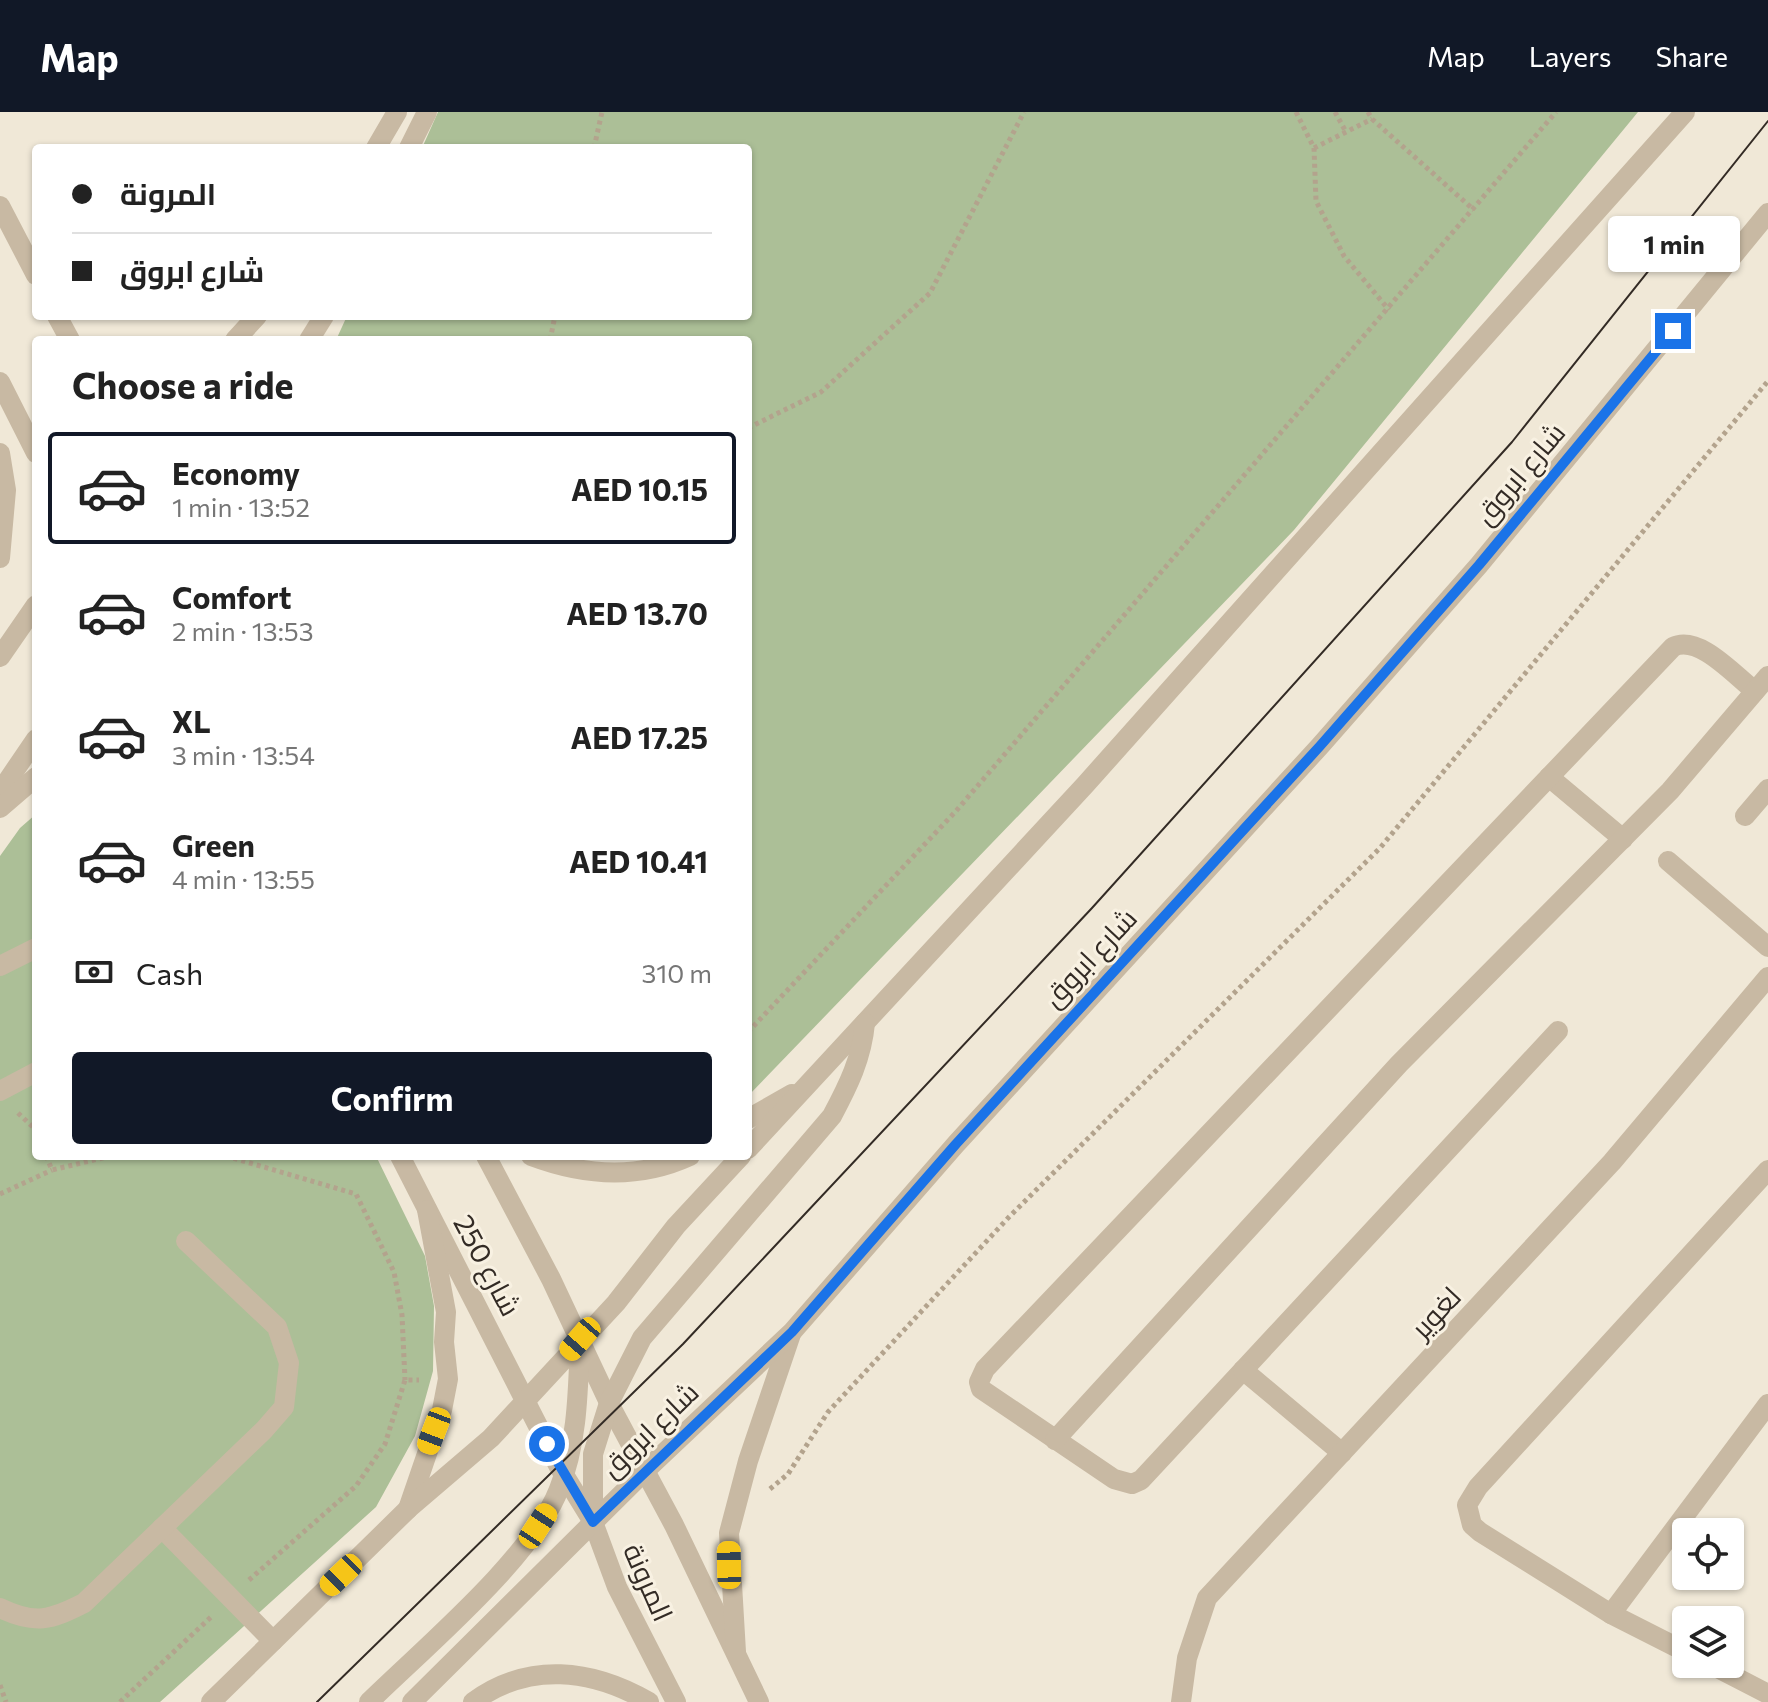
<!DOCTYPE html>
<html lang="en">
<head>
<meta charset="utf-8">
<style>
  body { margin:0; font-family:Commissioner,Cairo,sans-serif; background:#f2f2f2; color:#222; height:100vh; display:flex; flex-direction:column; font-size:30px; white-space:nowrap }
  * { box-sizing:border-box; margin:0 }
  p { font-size:26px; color:#767676 }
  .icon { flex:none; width:44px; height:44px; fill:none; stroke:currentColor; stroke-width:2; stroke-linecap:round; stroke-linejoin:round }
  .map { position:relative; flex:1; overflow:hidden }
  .details { position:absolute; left:32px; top:224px; width:720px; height:824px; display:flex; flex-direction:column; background:#fff; border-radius:8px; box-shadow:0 2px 6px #0004 }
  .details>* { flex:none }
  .banner { position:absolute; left:32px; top:32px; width:720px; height:176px; border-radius:8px; box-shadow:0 2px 6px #0004; display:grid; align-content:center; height:176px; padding:0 40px; background:#fff }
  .tools { position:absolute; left:1672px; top:1406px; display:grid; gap:16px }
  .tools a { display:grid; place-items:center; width:72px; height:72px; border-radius:8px; background:#fff; box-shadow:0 2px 6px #0004; font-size:40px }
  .end { position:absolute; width:36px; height:36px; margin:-18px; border:10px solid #1a73e8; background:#fff; box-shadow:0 0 0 4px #fff }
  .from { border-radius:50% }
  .bubble { position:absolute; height:56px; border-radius:8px; background:#fff; box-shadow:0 2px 6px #0004; font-size:26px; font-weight:700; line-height:56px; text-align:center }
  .car { position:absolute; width:24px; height:48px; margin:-24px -12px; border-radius:10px; box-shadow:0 0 6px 2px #0007; background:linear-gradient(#f5c518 24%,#345 0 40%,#f5c518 0 76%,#345 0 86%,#f5c518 0) }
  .banner b { display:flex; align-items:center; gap:28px; height:76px; font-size:30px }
  .banner b+b { border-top:2px solid #e0e0e0 }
  .banner i { width:20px; height:20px; background:#222 }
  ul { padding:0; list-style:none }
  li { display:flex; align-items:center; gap:24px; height:112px; margin:0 16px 12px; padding:0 24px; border:4px solid transparent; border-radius:8px }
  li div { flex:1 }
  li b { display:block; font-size:30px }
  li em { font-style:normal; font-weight:700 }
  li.current { border-color:#111827 }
  li>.icon { width:72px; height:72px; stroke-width:1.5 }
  h2 { padding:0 40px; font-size:36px; line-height:96px }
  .pay { display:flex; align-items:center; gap:20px; height:88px; padding:0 40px; font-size:30px }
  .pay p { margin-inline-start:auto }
  .action { display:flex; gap:16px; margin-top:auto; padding:16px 40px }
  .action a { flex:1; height:92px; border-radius:8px; background:#111827; color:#fff; font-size:32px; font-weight:700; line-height:92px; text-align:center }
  header { display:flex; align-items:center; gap:48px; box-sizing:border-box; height:112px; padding:0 40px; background:#111827; color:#fff }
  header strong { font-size:38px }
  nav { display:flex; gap:44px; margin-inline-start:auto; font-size:28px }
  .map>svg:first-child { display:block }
  .green { fill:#acbf97 }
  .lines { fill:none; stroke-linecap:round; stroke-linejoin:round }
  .path { stroke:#b3a38d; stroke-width:5; stroke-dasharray:4 4; stroke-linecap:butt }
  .service { stroke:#c8b9a3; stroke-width:20 }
  .minor { stroke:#c8b9a3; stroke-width:20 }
  .tertiary { stroke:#c8b9a3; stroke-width:20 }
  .tram { stroke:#332b25; stroke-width:2 }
  .route { stroke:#1a73e8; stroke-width:10 }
  .labels { text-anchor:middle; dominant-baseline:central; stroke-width:6; stroke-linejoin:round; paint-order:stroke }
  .street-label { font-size:28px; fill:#332b25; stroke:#f8f1e2 }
</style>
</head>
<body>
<header>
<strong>Map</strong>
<nav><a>Map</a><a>Layers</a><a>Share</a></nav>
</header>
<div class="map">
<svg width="1768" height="1590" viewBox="0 0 1768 1590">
  <rect width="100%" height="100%" fill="#f0e8d7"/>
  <g class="green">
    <polygon points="438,0 1638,0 1294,418 748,984 748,228 336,228 347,204 748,204 748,36 422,36"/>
    <polygon points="36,702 36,1044 376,1044 425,1144 434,1194 433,1259 415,1324 376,1395 160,1590 0,1590 0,744 20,716"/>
  </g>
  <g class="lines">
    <g class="path">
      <polyline points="1296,0 1314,36 1316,89 1344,144 1389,198"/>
      <polyline points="1335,0 1346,20"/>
      <polyline points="1368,0 1372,7 1474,98"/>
      <polyline points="594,36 602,0"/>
      <polyline points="1314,36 1372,7"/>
      <polyline points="550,228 555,204"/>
      <polyline points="748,316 821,280 930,181 1024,0"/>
      <polyline points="748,920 956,699 1556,0"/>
      <polyline points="18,1001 36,1018"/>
      <polyline points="46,1044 52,1058 111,1044"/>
      <polyline points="226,1044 356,1082 394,1160 402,1203 405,1268"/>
      <polyline points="0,1082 52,1058"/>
      <polyline points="770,1377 788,1362 828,1300 1009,1105 1380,736 1768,269"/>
      <polyline points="249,1468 356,1374 385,1332 405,1268 419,1268"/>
      <polyline points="0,1573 6,1590"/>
      <polyline points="120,1590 211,1505"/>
    </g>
    <g class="service">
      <polyline points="1549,665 1623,727"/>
      <polyline points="1745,704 1768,677"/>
      <polyline points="1668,749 1768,835"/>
      <polyline points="0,854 36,836"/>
      <path d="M1558 919 1141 1368 1132 1372 1114 1367 981 1277 979 1270 985 1257 1673 535C1699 522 1735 564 1755 579"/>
      <polyline points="0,979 36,960"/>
      <polyline points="1243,1258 1342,1341"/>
      <polyline points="1055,1328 1399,952 1670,679 1768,564"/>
      <polyline points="162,1416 273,1529"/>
      <path d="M0 1496C35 1513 51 1508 84 1491L264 1318 284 1295 289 1251 277 1215 186 1129"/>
      <polyline points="1611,1502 1768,1292"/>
      <polyline points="1686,1540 1611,1502 1480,1420 1472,1413 1467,1393 1478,1375 1768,1058"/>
      <polyline points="1710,1552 1768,1582"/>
    </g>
    <g class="minor">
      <polyline points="376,36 397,0"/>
      <polyline points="409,36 427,0"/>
      <polyline points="0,94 36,163"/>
      <polyline points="57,204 70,228"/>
      <polyline points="235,228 257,204"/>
      <polyline points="309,228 324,204"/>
      <polyline points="0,270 36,341"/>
      <polyline points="0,341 6,378 0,446"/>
      <polyline points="0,545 36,493"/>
      <polyline points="0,680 36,627"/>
      <polyline points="0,696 36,665"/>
      <polyline points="400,1044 558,1353 593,1410 617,1475 676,1590"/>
      <polyline points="486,1044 551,1167 613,1299 674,1413 759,1590"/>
      <polyline points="1181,1590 1187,1546 1207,1486 1612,1050 1768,865"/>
    </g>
    <g class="tertiary">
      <polyline points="748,1007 792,982"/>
      <polyline points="748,1037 1085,673 1685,0"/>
      <path d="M531 1044C584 1064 638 1068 690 1044"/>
      <polyline points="408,1397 442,1298 448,1267 444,1230 446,1200 427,1098"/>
      <path d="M593 1410V1342L609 1291 642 1226 832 1004C848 974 862 946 865 911"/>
      <polyline points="736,1540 729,1421 748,1349 791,1222"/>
      <polyline points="211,1590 408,1397 491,1326 616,1191 676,1114 741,1044"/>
      <path d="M369 1590C423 1537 533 1445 559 1377 578 1330 578 1277 580 1227"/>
      <polyline points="412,1590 646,1358 792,1220 956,1032 1320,634 1479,453 1768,101"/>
      <path d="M473 1590C529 1549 592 1557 649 1590"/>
    </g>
    <polyline class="tram" points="317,1590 683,1232 1092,796 1512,330 1768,9"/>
  </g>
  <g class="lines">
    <polyline class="route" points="547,1332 593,1410 792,1220 956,1032 1320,634 1479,453 1673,219"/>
  </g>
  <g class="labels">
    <g class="street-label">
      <text transform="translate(1519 361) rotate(-50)">شارع ابروق</text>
      <text transform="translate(1089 845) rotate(-47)">شارع ابروق</text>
      <text transform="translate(488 1153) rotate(62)">شارع 250</text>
      <text transform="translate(1435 1200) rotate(-47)">لغوير</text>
      <text transform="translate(649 1317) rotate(-44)">شارع ابروق</text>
      <text transform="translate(649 1470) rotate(66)">المرونة</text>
    </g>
  </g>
</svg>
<div class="tools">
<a><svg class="icon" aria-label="locate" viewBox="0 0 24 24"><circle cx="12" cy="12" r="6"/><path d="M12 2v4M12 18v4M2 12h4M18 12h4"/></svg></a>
<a><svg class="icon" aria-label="layers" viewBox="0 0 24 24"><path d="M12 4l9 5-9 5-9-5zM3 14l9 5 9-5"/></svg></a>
</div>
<i class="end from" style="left:547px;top:1332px"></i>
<i class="end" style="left:1673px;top:219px"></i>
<div class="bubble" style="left:1608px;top:104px;width:132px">1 min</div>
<i class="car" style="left:580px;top:1227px;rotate:221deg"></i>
<i class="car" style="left:434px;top:1319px;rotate:201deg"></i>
<i class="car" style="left:538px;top:1414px;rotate:33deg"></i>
<i class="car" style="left:729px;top:1453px;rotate:359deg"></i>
<i class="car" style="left:341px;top:1463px;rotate:226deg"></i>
<div class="banner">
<b><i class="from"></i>المرونة</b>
<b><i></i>شارع ابروق</b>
</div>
<section class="details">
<h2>Choose a ride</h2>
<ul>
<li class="current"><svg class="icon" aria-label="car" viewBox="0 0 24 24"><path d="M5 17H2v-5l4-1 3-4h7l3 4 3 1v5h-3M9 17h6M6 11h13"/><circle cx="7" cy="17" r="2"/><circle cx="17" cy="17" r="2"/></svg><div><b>Economy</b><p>1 min · 13:52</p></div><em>AED 10.15</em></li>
<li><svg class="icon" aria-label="car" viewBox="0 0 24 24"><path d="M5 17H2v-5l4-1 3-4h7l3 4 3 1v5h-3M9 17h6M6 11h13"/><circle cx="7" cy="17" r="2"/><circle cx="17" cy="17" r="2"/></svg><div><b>Comfort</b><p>2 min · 13:53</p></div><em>AED 13.70</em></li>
<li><svg class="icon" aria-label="car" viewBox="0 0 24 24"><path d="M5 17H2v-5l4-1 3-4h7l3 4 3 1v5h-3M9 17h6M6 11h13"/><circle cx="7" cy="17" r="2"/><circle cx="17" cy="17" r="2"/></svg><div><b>XL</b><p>3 min · 13:54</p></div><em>AED 17.25</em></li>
<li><svg class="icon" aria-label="car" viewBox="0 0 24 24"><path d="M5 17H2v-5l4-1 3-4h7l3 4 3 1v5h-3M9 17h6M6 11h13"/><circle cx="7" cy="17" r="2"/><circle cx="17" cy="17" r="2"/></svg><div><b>Green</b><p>4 min · 13:55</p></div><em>AED 10.41</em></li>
</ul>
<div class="pay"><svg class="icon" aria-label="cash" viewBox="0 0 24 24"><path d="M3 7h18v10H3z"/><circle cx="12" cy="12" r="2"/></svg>Cash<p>310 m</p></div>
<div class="action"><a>Confirm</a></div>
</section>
</div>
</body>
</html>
